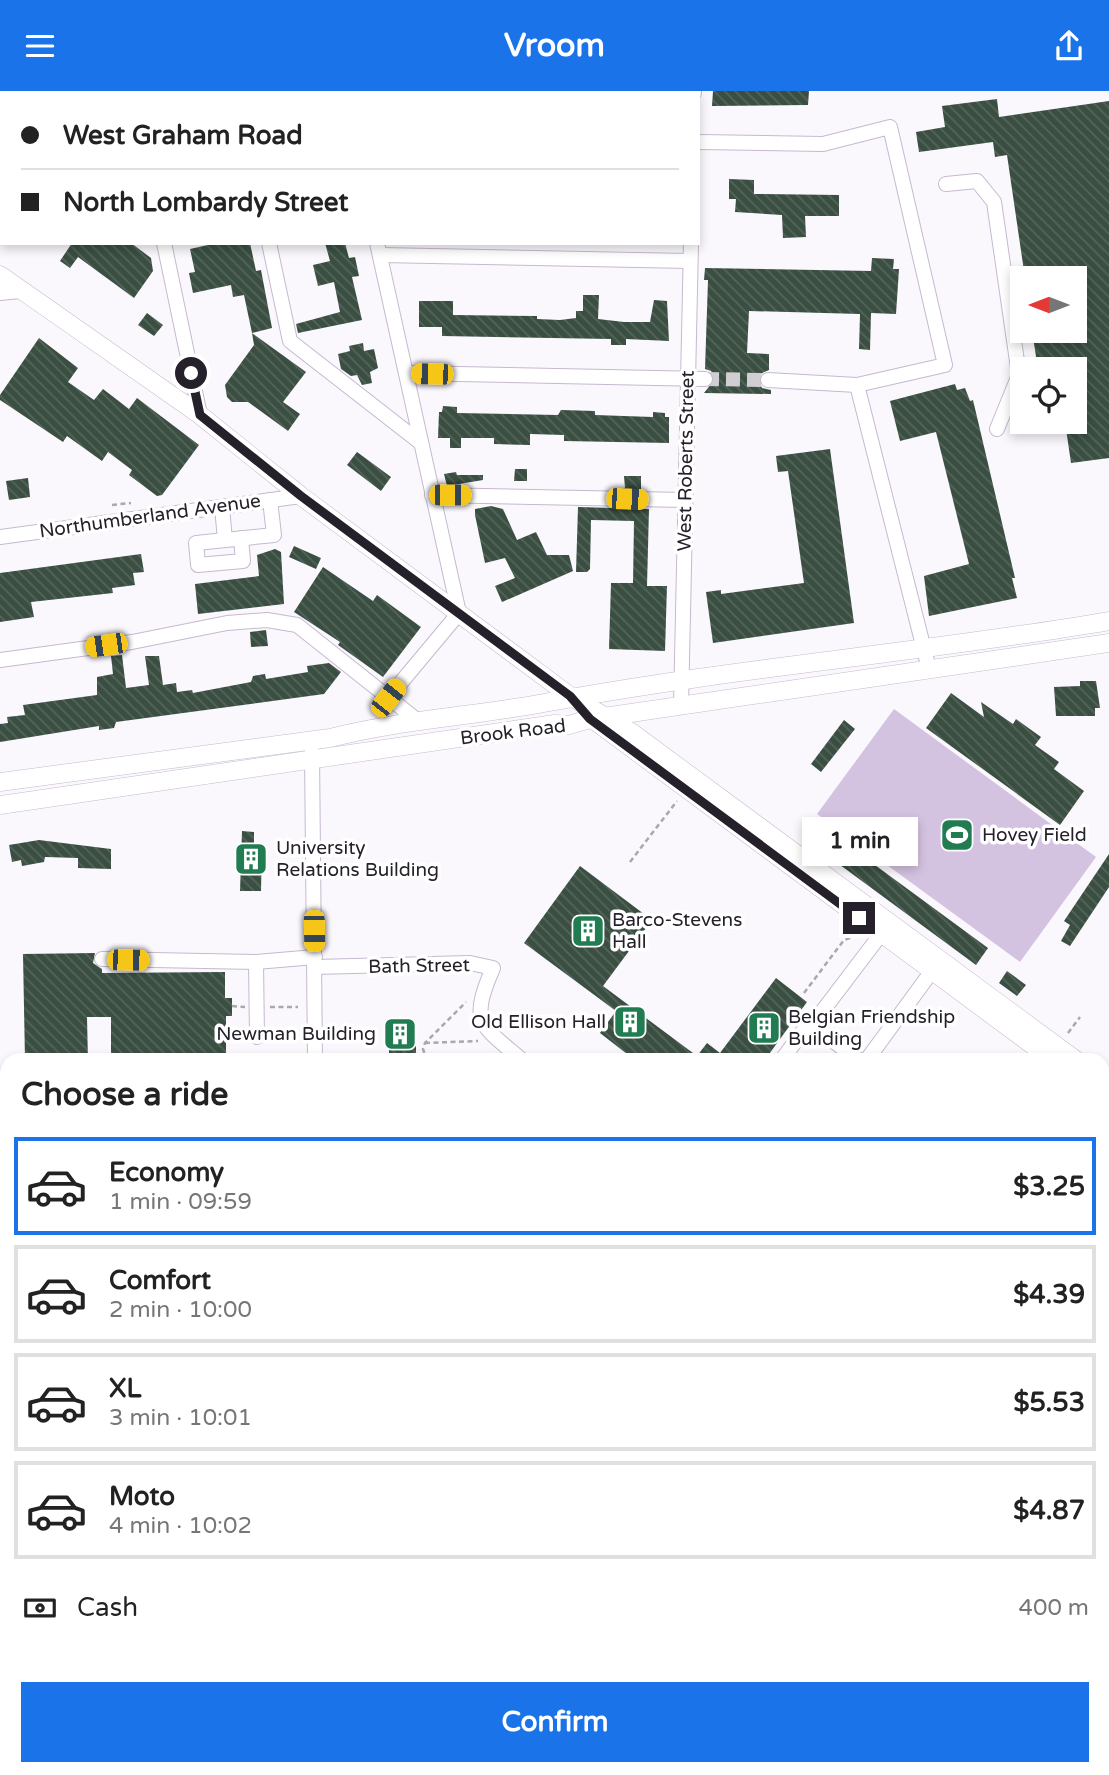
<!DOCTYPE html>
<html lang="en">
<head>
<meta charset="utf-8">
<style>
  body { margin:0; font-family:"Varela Round",sans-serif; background:#f2f2f2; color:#222; height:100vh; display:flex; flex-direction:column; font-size:26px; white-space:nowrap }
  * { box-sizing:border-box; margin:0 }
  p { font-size:23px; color:#767676 }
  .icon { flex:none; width:38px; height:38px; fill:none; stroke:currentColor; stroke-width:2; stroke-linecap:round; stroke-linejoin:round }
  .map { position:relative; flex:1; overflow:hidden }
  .panel { position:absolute; left:0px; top:962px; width:1110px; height:723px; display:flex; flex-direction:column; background:#fff; border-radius:21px 21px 0 0; box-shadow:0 4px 10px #0003 }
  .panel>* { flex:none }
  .guide { position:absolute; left:0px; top:0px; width:700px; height:154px; box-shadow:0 4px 10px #0003; display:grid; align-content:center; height:154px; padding:0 21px; background:#fff }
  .needle { width:46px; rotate:270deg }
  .controls { position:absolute; left:1010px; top:175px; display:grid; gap:14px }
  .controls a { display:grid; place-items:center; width:77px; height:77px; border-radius:0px; background:#fff; box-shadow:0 4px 10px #0003; font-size:35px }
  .end { position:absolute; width:32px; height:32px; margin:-16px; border:9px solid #252029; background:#fff; box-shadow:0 0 0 4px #fff }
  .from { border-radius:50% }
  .bubble { position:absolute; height:49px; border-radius:0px; background:#fff; box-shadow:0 4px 10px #0003; font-size:23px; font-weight:700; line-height:49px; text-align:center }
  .car { position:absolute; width:21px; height:42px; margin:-21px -10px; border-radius:9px; box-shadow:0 0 5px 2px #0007; background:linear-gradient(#f5c518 24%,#345 0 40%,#f5c518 0 76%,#345 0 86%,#f5c518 0) }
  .guide b { display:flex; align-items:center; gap:24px; height:66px; font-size:26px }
  .guide b+b { border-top:2px solid #e0e0e0 }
  .guide i { width:18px; height:18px; background:#222 }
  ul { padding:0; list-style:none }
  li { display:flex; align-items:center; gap:21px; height:98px; margin:0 14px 10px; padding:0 7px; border:4px solid #e0e0e0; border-radius:0px }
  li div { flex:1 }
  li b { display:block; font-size:26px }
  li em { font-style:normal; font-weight:700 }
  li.on { border-color:#1a73e8 }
  li>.icon { width:63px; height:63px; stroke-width:1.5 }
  h2 { padding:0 21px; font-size:32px; line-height:84px }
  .pay { display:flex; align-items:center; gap:18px; height:77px; padding:0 21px; font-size:26px }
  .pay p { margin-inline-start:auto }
  .cta { display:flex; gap:14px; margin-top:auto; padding:14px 21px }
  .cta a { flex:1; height:80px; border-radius:0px; background:#1a73e8; color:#fff; font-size:28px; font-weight:700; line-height:80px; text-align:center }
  header { display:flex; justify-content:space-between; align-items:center; height:91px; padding:0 21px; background:#1a73e8; color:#fff; font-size:32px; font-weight:700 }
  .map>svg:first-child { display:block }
  .park { fill:#d4c2e1 }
  .building { fill:url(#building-back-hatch) }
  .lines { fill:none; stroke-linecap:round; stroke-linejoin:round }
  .minor-tunnel { stroke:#d0cdd3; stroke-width:14; stroke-dasharray:14 7; stroke-linecap:butt }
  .minor-casing { stroke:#c6b9cf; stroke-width:16 }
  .major-casing { stroke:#c6b9cf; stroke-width:19 }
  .path { stroke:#aba7ae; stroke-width:2.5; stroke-dasharray:5 3.5; stroke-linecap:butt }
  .minor { stroke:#fff; stroke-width:14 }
  .major { stroke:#fff; stroke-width:18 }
  .route { stroke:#252029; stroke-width:9 }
  .labels { text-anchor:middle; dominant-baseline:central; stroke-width:7; stroke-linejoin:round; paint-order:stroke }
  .street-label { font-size:19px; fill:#252029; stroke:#fff }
  .poi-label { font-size:19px; fill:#252029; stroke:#fff; text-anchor:start }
</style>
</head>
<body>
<header><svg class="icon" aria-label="menu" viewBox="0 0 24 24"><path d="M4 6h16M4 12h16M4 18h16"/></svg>Vroom<svg class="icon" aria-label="share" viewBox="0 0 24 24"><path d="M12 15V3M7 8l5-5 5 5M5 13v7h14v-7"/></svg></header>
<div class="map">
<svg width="1109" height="1684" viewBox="0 0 1109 1684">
  <defs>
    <pattern id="building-back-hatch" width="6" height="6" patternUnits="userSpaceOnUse" patternTransform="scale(1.75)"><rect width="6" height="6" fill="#3a4f42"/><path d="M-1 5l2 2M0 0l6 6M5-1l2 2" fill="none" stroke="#54655b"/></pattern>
  </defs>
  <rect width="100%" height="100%" fill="#fbf8fd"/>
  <g class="park">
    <polygon points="894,618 1096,766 1020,871 817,723"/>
    <rect x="101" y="1678" width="89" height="6"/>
  </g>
  <g class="building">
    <polygon points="713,0 809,0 808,14 712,15"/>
    <polygon points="997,8 999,26 1109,10 1109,367 1071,372 1065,331 1074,331 1074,278 1038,278 1032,240 1074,240 1074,187 1025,187 1007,64 995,66 993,51 919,61 916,41 945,36 942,15"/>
    <polygon points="729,88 754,89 754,103 839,104 839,125 805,125 806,146 783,147 782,124 735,121 736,108 729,108"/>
    <polygon points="72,152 131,152 151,167 153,180 134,207 78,166 70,177 60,170"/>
    <polygon points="217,152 250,152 256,180 261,179 272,237 252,242 244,204 233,206 231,194 193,202 189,182 195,181 190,158"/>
    <polygon points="325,152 345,152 349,167 355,166 359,185 352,186 362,229 298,242 296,233 340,221 334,191 318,195 313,174 330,170"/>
    <polygon points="872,167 894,168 893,178 899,178 896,223 871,222 870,259 859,258 860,223 749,220 747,262 769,263 769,279 760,283 758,289 762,297 771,299 771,303 704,302 715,288 711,280 705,278 708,189 704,189 705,177 871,180"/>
    <polygon points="583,204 599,204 598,228 624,231 650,231 654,209 667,210 669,250 626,248 626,254 611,254 611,248 442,245 442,236 419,236 419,210 453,210 453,224 537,225 537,228 560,229 576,227 576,220 583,220"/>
    <polygon points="147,222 163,234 154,245 138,234"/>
    <polygon points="252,242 306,281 283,311 300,323 288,340 248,311 232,311 227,306 225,294 254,254"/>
    <polygon points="39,247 78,277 68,291 94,309 103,298 129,318 137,307 199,354 162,404 157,405 129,384 132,379 108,361 102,370 67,345 63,351 0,309 0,304"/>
    <polygon points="363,252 364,260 374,258 378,277 370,281 372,292 362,294 357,284 351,285 341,278 338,263 350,260 349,255"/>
    <polygon points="955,293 957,299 965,297 970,310 973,309 1015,487 1012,487 1017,507 929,525 924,485 969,473 936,341 900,350 890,310"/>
    <polygon points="443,315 457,316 457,322 558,324 561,319 595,320 595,324 653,326 653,321 665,322 665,326 669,326 669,352 564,350 564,344 530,343 530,354 494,353 494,347 461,347 461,357 450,357 450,347 438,347 439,321 442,321"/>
    <polygon points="830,358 854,532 713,552 706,501 721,499 721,503 804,492 788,380 778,381 776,365"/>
    <polygon points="357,361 391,386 381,400 347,374"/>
    <polygon points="515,378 527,378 527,390 514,390"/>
    <polygon points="456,381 457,384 483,384 483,389 447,395 444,383"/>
    <polygon points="624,385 641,385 641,399 619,398 625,397"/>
    <polygon points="28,387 30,406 9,409 6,390"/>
    <polygon points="491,415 503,418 517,449 536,441 547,464 569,464 573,480 502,511 495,495 515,487 505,467 485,472 475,424 475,418"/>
    <polygon points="578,416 649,418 647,495 667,495 665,560 609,558 611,492 633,492 634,430 591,429 590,478 587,481 576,481"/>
    <polygon points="294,455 321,467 316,478 289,466"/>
    <polygon points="275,458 281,461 284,513 198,523 195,493 259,485 257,464"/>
    <polygon points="141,463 144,481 133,482 135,494 112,497 113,502 31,511 34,526 0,531 0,482"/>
    <polygon points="323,476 373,510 377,504 421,536 383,586 338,554 340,551 294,521"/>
    <polygon points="266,539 268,555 251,556 250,541"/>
    <polygon points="122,564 126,597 149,594 145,565 159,565 163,594 176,592 177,601 192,599 193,602 251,591 253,585 265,583 266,588 308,581 307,575 329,572 341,581 324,603 116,631 114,637 99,639 99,635 0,651 0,633 8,632 7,626 25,624 23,614 97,604 97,586 113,583 111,565"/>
    <polygon points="1080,590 1096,590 1100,617 1095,617 1095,625 1056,625 1054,596 1080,595"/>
    <polygon points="951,602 984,626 981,611 1013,633 1016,628 1041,646 1035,654 1059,671 1054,678 1084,700 1060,734 926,637"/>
    <polygon points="844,629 855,638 821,681 811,673"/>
    <polygon points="242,740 254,741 254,752 262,752 261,800 240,800"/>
    <polygon points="830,741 988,857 976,874 817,757"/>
    <polygon points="39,749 111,758 111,778 78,777 78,767 45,766 44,771 22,775 21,769 12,771 9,754"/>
    <polygon points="1109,763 1109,796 1070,855 1061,850 1070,834 1064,830"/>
    <polygon points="580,775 652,829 603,895 697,965 707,952 720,962 776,887 807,911 764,970 636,970 600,942 616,920 524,852"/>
    <polygon points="95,862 93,872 102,878 102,882 225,881 225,907 232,907 232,925 226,925 226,970 111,970 111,926 87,926 88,970 25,970 23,863"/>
    <polygon points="1007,880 1026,894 1017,905 999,892"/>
    <polygon points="389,930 411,930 411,955 416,955 416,970 389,970"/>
  </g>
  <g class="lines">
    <polyline class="minor-tunnel" points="705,288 768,289"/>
    <defs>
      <g id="minor">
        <polyline points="130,0 131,2"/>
        <polyline points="237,0 238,2"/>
        <polyline points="343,0 344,2"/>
        <polyline points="694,2 694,0"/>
        <polyline points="698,51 823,53 890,36 945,274 857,294 929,578"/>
        <polyline points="946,93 977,90 994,111 1019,284 997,338"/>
        <polyline points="164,152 200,324"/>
        <polyline points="269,152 290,250 421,352"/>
        <polyline points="377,152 459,522 388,607"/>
        <polyline points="380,164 690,170"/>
        <polyline points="0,202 20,200"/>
        <polyline points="406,282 705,288"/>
        <polyline points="768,289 857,294"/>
        <polyline points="432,404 685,409"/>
        <polyline points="222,416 225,449"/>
        <polyline points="0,446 301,405"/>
        <polyline points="241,447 243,470 198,474 196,452 274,444 270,409"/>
        <polyline points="0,569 132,551 227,532 267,529 297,534 418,630"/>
        <polyline points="681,615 691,152"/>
        <polyline points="312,661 315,970"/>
        <polyline points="102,868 256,871"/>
        <path d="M315 876 470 872 493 877C469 933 480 933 523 970"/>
        <polyline points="812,934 860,970"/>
        <polyline points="257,946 256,871 315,866"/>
        <polyline points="781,970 803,940 812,934 881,843"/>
        <polyline points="866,970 932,880"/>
        <polyline points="0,1108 7,1108"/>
        <polyline points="0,1366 7,1366"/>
        <polyline points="1102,1428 1109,1419"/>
        <polyline points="680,1678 680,1684"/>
        <polyline points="905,1684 910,1678"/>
      </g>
      <g id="major">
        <polyline points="0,184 200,324 301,405 570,605 631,641 1077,970"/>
        <polyline points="587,624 1054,970"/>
        <path d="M0 691 330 647C400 629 473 625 544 612 731 577 921 562 1109 530"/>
        <polyline points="0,714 555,633 569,634 590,628 1109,552"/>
        <polyline points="1102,988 1109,993"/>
        <polyline points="1102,1006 1109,1010"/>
      </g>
    </defs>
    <use href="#minor" class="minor-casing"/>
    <use href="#major" class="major-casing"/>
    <g class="path">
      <polyline points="112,414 131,412"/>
      <polyline points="630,771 677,710"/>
      <polyline points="804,902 844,849 858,844"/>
      <polyline points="232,915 245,916"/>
      <polyline points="270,916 298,916"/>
      <polyline points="1068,942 1080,926"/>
      <polyline points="425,952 478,950"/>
      <polyline points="427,970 423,958 425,952 466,911"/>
      <polyline points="1102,1143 1109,1136"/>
      <polyline points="1102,1194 1109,1187"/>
      <polyline points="1102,1213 1109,1218"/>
      <polyline points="1102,1294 1109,1291"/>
      <polyline points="1102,1301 1109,1306"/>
    </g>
    <use href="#minor" class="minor"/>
    <use href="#major" class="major"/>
  </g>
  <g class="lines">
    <polyline class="route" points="191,282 200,324 301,405 570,605 590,628 859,827"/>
  </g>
  <defs>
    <symbol id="stadium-square" viewBox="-11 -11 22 22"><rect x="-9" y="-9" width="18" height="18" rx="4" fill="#217c52" stroke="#fff"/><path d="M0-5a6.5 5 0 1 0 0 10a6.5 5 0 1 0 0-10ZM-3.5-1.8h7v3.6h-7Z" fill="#fff"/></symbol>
    <symbol id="building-square" viewBox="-11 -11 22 22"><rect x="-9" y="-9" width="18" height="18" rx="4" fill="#217c52" stroke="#fff"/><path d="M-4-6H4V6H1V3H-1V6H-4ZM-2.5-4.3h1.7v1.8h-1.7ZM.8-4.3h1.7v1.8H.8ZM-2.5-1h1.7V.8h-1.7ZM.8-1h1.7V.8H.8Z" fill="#fff"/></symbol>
  </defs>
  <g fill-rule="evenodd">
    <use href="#stadium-square" x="938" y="725" width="38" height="38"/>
    <use href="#building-square" x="232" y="749" width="38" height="38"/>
    <use href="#building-square" x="569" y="821" width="38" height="38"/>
    <use href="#building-square" x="611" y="912" width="38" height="38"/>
    <use href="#building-square" x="745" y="918" width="38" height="38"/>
    <use href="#building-square" x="381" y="924" width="38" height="38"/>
  </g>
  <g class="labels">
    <g class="street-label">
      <text transform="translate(686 370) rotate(-89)">West Roberts Street</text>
      <text transform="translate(150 425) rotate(-8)">Northumberland Avenue</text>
      <text transform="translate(513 641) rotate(-7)">Brook Road</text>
      <text transform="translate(419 875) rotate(-1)">Bath Street</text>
    </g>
    <g class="poi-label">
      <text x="982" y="744">Hovey Field</text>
      <text x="276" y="757">University<tspan x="276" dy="22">Relations Building</tspan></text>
      <text x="612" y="829">Barco-Stevens<tspan x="612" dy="22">Hall</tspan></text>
      <text x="788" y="926">Belgian Friendship<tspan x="788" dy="22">Building</tspan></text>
      <text x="606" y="931" text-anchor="end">Old Ellison Hall</text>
      <text x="376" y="943" text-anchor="end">Newman Building</text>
    </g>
  </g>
</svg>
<div class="controls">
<a><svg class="needle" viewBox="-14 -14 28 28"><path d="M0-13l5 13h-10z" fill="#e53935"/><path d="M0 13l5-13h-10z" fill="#767676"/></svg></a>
<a><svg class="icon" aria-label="locate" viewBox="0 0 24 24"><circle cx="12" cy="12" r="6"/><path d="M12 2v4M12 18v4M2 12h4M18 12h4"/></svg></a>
</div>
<i class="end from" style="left:191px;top:282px"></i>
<i class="end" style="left:859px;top:827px"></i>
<div class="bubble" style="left:802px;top:726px;width:116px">1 min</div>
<i class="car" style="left:432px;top:283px;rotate:271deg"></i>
<i class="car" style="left:450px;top:404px;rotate:90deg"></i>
<i class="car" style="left:627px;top:408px;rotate:92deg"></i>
<i class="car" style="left:106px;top:554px;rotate:262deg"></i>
<i class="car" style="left:388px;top:607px;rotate:38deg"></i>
<i class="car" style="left:314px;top:840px;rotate:179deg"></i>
<i class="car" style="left:128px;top:869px;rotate:91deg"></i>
<div class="guide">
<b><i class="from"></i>West Graham Road</b>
<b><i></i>North Lombardy Street</b>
</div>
<section class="panel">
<h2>Choose a ride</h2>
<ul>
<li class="on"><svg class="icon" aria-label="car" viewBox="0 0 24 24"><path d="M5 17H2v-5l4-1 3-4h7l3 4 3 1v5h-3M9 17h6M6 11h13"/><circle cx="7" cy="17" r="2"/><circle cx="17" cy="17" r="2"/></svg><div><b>Economy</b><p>1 min · 09:59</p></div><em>$3.25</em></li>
<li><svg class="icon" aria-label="car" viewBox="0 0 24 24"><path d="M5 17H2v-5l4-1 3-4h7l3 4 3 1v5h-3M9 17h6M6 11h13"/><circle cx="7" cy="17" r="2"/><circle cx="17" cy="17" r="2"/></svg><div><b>Comfort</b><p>2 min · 10:00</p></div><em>$4.39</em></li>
<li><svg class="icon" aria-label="car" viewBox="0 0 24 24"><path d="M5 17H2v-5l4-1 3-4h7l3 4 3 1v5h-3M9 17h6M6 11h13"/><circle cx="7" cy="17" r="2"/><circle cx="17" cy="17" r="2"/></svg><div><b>XL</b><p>3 min · 10:01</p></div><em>$5.53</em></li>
<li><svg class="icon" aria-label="car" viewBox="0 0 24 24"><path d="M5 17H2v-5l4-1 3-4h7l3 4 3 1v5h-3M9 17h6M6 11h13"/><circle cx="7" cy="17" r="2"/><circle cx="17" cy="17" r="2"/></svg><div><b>Moto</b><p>4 min · 10:02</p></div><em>$4.87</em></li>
</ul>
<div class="pay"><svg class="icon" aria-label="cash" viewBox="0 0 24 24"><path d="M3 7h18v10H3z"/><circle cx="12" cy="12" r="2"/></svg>Cash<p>400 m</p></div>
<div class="cta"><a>Confirm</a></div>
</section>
</div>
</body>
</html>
